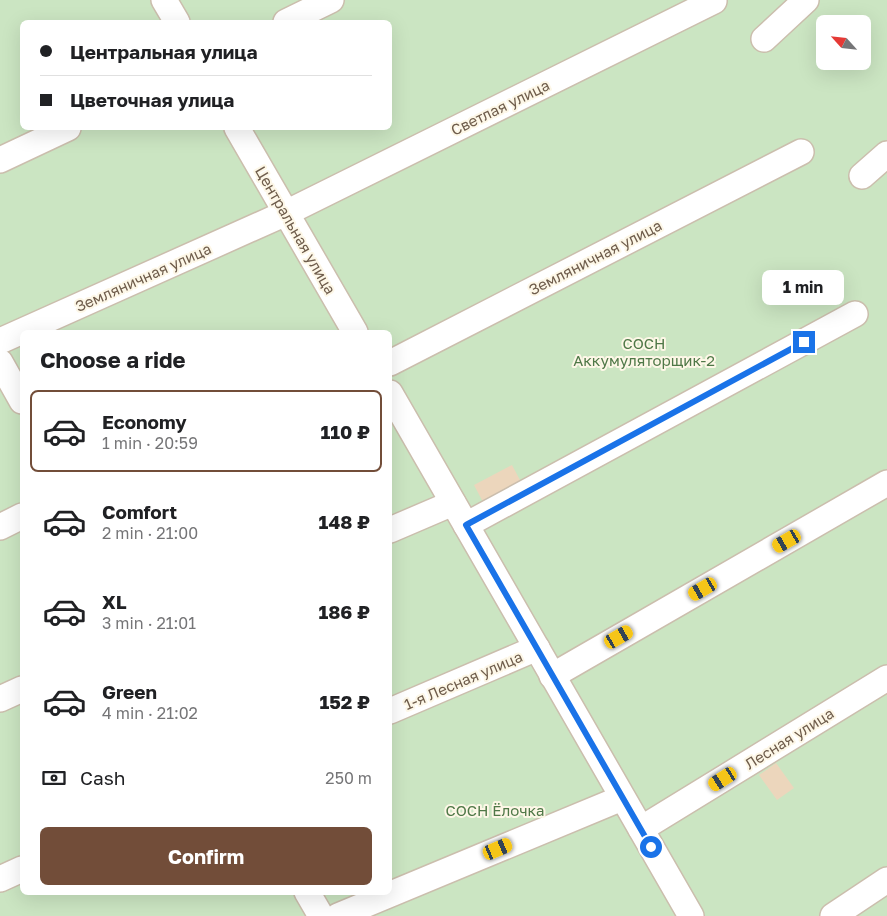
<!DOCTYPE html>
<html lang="en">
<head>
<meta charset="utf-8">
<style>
  body { margin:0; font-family:"Golos Text",sans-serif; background:#f2f2f2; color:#202124; height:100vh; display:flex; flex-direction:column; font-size:19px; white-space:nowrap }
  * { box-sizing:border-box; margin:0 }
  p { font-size:16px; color:#757577 }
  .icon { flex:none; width:28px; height:28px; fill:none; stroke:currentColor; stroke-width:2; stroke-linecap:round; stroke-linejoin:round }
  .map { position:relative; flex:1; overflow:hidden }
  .details { position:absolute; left:20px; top:330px; width:372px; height:565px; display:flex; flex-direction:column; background:#fff; border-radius:8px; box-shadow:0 5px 20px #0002 }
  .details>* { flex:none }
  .hud { position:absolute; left:20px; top:20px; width:372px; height:110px; border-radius:8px; box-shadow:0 5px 20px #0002; display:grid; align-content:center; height:110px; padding:0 20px; background:#fff }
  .needle { width:32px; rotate:297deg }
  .fabs { position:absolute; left:816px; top:15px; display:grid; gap:10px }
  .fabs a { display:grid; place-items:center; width:55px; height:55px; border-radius:8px; background:#fff; box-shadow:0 5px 20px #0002; font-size:25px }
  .end { position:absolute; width:22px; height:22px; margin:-11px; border:6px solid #1a73e8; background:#fff; box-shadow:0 0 0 2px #fff }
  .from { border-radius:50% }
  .bubble { position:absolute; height:35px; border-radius:8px; background:#fff; box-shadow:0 5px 20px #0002; font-size:16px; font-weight:700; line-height:35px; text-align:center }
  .car { position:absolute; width:15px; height:30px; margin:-15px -8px; border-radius:6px; box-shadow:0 0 4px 1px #0007; background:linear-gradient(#f5c518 24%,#345 0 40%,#f5c518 0 76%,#345 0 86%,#f5c518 0) }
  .hud b { display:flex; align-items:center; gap:18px; height:48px; font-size:19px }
  .hud b+b { border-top:1px solid #e0e0e0 }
  .hud i { width:12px; height:12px; background:#202124 }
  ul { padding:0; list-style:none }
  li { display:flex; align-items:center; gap:15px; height:82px; margin:0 10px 8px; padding:0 10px; border:2px solid transparent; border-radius:8px }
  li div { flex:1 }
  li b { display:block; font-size:19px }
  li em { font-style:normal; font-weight:700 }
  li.active { border-color:#724d39 }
  li>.icon { width:45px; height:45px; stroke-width:1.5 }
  h2 { padding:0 20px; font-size:22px; line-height:60px }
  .pay { display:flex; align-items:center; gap:12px; height:55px; padding:0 20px; font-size:19px }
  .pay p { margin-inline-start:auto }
  .button { display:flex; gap:10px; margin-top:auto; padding:10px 20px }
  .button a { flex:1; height:58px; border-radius:8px; background:#724d39; color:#fff; font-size:20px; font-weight:700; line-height:58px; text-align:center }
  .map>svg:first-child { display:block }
  .green { fill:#cbe5c2; fill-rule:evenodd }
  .building { fill:#ecd6bc }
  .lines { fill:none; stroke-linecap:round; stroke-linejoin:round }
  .minor-casing { stroke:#cbbead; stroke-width:28 }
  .minor { stroke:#fff; stroke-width:25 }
  .route { stroke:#1a73e8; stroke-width:6 }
  .labels { text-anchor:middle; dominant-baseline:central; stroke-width:4; stroke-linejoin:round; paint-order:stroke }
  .street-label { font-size:15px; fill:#6e5c4b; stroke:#fdf7e7 }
  .park-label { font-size:15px; fill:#4f7847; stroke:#fdf7e7 }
</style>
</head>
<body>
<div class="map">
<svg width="887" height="916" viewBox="0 0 887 916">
  <rect width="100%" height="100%" fill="#f9f3e2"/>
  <g class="green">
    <polygon points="0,0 151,0 164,22 22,22 22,128 224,128 342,332 22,332 22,892 390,892 390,416 677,916 0,916"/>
    <path d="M173 0H887V916H701L390 377V332H365L246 128H390V22H186ZM825 24H862V61H825Z"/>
  </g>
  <g class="building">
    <polygon points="512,465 521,482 483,502 474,485"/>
    <polygon points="776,763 794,788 777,800 759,775"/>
  </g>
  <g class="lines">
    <defs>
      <g id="minor">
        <polyline points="164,0 177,22"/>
        <polyline points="286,22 331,0"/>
        <polyline points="764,39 806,0"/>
        <polyline points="237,128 355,332"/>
        <polyline points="0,160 68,128"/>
        <polyline points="862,176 887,154"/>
        <polyline points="0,341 286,213 714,1"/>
        <polyline points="0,362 22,401"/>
        <polyline points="390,363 801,152"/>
        <polyline points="390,393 691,916"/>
        <polyline points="466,525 855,314"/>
        <polyline points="0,527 22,516"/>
        <polyline points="390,530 453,503"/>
        <polyline points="552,676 887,483"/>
        <polyline points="0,699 22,689"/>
        <polyline points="390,711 537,648"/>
        <polyline points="641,829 887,678"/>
        <polyline points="0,879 22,869"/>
        <polyline points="307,892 321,916"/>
        <polyline points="338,916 622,798"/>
        <polyline points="833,916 887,880"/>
      </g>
    </defs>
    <use href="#minor" class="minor-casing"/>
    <use href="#minor" class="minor"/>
  </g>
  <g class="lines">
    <polyline class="route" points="651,847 466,525 804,342"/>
  </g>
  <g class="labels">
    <g class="street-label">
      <text transform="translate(500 107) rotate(-26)">Светлая улица</text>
      <text transform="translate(296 230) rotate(60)">Центральная улица</text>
      <text transform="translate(595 257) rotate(-27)">Земляничная улица</text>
      <text transform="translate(143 277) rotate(-24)">Земляничная улица</text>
      <text transform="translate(463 680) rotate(-23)">1-я Лесная улица</text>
      <text transform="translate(789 738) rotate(-32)">Лесная улица</text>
    </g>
    <g class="park-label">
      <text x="644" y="343">СОСН<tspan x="644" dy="17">Аккумуляторщик-2</tspan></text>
      <text x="495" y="810">СОСН Ёлочка</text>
    </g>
  </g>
</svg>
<div class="fabs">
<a><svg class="needle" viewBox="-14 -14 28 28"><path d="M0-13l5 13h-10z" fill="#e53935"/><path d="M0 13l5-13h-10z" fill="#757577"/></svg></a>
</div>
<i class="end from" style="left:651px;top:847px"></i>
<i class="end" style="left:804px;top:342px"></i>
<div class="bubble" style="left:762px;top:270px;width:82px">1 min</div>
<i class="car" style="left:787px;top:541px;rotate:240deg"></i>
<i class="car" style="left:703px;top:589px;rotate:240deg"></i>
<i class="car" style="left:619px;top:637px;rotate:60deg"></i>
<i class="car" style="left:723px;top:779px;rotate:238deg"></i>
<i class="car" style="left:498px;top:849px;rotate:67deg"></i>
<div class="hud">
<b><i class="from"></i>Центральная улица</b>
<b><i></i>Цветочная улица</b>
</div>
<section class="details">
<h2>Choose a ride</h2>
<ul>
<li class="active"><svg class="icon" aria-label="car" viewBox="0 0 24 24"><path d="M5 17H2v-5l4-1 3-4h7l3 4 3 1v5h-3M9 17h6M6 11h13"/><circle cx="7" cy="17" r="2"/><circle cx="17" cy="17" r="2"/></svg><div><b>Economy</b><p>1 min · 20:59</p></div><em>110 ₽</em></li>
<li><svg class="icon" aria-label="car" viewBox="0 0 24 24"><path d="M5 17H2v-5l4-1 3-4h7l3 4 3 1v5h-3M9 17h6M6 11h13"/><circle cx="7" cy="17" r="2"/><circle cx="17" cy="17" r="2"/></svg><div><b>Comfort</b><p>2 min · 21:00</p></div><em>148 ₽</em></li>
<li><svg class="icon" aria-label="car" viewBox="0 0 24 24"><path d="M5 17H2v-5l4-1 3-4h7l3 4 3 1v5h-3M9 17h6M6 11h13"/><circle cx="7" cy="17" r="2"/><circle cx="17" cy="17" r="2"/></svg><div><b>XL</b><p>3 min · 21:01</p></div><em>186 ₽</em></li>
<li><svg class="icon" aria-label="car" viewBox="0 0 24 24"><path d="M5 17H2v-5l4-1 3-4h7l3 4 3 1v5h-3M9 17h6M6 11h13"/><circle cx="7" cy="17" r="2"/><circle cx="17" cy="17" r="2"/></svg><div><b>Green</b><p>4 min · 21:02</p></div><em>152 ₽</em></li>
</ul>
<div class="pay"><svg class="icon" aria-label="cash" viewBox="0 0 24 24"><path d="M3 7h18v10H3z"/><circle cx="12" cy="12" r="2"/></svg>Cash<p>250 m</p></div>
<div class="button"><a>Confirm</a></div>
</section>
</div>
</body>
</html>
